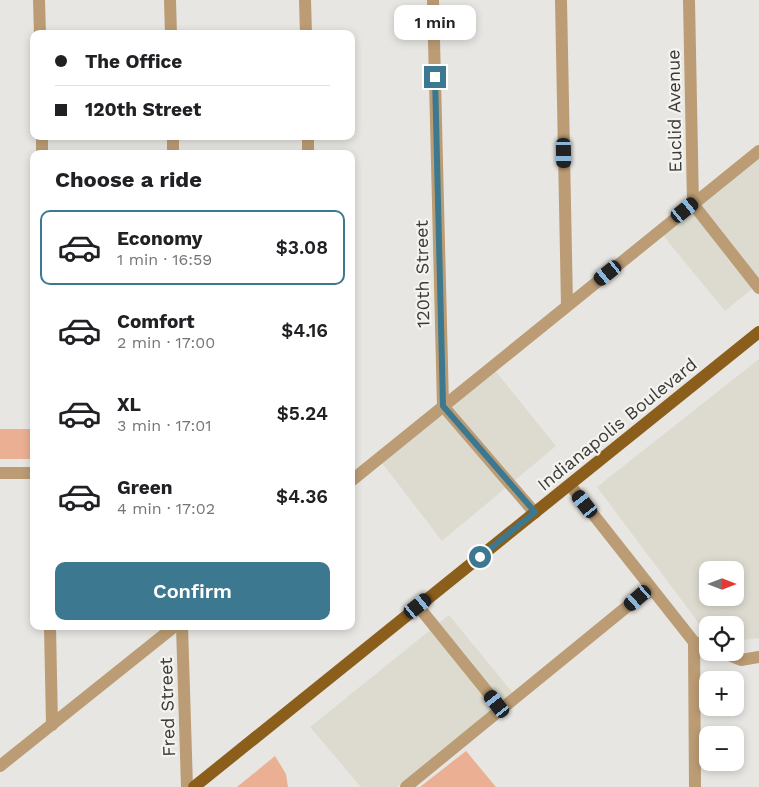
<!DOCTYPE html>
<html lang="en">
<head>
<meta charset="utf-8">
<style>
  body { margin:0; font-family:"Work Sans",sans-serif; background:#f6f6f6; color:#202124; height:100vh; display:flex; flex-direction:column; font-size:19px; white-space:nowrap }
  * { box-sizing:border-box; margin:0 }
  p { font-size:16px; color:#757577 }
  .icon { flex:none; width:28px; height:28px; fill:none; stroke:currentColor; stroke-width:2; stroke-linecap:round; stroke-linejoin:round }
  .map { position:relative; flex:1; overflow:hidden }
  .drawer { position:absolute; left:30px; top:150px; width:325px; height:480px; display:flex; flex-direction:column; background:#fff; border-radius:10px; box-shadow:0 2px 8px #0003 }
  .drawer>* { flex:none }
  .top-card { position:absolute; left:30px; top:30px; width:325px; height:110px; border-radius:10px; box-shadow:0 2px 8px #0003; display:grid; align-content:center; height:110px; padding:0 25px; background:#fff }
  .needle { width:32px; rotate:90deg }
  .fabs { position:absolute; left:699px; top:561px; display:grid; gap:10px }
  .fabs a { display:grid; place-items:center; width:45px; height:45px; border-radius:10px; background:#fff; box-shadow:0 2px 8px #0003; font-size:25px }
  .end { position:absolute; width:22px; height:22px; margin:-11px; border:6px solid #3c788f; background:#fff; box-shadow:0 0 0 2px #fff }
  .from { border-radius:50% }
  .bubble { position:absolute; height:35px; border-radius:10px; background:#fff; box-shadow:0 2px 8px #0003; font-size:16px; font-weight:600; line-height:35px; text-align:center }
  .car { position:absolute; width:15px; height:30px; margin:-15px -8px; border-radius:6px; box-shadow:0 0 4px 1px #0007; background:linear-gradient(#222 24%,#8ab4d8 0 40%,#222 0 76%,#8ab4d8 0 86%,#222 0) }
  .top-card b { display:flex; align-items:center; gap:18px; height:48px; font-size:19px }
  .top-card b+b { border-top:1px solid #e0e0e0 }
  .top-card i { width:12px; height:12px; background:#202124 }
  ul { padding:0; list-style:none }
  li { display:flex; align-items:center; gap:15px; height:75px; margin:0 10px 8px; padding:0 15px; border:2px solid transparent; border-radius:10px }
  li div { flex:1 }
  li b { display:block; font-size:19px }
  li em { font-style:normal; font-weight:600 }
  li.current { border-color:#3c788f }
  li>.icon { width:45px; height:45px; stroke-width:1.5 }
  h2 { padding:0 25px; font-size:22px; line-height:60px }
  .primary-button { display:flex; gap:10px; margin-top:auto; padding:10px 25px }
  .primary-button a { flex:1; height:58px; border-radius:10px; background:#3c788f; color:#fff; font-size:20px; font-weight:600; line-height:58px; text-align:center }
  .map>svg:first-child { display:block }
  .built { fill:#dddbd0; fill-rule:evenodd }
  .green { fill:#ebb093 }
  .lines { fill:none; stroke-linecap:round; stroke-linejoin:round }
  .minor { stroke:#bb9c74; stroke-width:12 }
  .major { stroke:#8b5f1b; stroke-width:12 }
  .route { stroke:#3c788f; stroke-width:6 }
  .labels { text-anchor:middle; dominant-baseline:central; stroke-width:4.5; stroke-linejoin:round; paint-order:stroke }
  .street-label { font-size:18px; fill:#3a3a38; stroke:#f4f3ef }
</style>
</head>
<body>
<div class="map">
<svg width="759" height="787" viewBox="0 0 759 787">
  <rect width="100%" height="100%" fill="#e7e6e2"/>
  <g class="built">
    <polygon points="759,145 759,283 725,311 657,228"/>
    <path d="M759 359V638L735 641V625H708L707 629 701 626 597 487ZM708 570H735V598H708Z"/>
    <polygon points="489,363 556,446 442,541 376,455"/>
    <polygon points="449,615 517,698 397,787 361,787 310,727"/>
  </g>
  <g class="green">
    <rect x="0" y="429" width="34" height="30"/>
    <polygon points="466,751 496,787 420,787"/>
    <polygon points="275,756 286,774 288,787 237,787"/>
  </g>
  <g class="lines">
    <g class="minor">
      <polyline points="39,0 40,34"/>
      <polyline points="170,0 171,34"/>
      <polyline points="305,0 306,34"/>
      <polyline points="433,0 443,406 535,513"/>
      <polyline points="561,0 567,306"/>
      <polyline points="689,0 693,204 759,288"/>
      <polyline points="42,136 42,154"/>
      <polyline points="173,136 173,154"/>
      <polyline points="308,136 308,154"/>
      <polyline points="0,473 34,473"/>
      <polyline points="351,481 759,151"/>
      <polyline points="570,485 694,642 695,787"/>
      <polyline points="418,606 502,710"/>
      <polyline points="50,626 52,725"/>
      <polyline points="182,626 187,787"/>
      <polyline points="694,642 708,647"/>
      <polyline points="722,652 741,660 759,657"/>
      <polyline points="0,766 175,626"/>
      <polyline points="406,787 640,596 653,591"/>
    </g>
    <polyline class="major" points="194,787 759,332"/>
  </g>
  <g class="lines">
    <polyline class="route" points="435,77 443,406 535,512 480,557"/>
  </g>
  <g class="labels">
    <g class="street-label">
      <text transform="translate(674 111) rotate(-91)">Euclid Avenue</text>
      <text transform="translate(422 274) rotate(-91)">120th Street</text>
      <text transform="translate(617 424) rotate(-39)">Indianapolis Boulevard</text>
      <text transform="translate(167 707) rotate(-92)">Fred Street</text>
    </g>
  </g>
</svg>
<div class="fabs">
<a><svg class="needle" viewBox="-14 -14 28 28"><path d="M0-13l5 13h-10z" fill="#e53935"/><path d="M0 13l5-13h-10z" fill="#757577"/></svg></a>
<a><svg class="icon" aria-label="locate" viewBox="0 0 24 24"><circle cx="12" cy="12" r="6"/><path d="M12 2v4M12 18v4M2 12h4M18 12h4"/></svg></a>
<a>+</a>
<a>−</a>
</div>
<i class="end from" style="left:480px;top:557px"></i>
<i class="end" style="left:435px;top:77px"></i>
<div class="bubble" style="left:394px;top:5px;width:82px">1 min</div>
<i class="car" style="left:564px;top:153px;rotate:179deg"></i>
<i class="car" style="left:685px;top:210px;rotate:51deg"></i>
<i class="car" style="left:608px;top:273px;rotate:231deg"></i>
<i class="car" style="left:585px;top:504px;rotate:322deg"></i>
<i class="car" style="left:638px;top:598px;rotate:229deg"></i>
<i class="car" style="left:418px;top:606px;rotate:51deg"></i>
<i class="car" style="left:497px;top:704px;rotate:322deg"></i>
<div class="top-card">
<b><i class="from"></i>The Office</b>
<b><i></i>120th Street</b>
</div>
<section class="drawer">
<h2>Choose a ride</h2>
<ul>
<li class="current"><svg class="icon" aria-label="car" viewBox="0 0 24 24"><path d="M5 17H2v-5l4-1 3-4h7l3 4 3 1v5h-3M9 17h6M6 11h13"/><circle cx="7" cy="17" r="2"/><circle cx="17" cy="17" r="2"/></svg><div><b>Economy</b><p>1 min · 16:59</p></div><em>$3.08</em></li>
<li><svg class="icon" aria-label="car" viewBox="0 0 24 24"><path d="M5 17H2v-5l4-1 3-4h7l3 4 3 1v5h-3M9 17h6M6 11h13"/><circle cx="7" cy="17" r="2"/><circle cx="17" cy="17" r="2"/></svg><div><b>Comfort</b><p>2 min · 17:00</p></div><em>$4.16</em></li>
<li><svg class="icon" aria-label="car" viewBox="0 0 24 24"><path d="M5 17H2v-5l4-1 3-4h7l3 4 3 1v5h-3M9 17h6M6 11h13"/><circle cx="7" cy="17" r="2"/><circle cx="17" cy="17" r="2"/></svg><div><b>XL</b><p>3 min · 17:01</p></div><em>$5.24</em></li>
<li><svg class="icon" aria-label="car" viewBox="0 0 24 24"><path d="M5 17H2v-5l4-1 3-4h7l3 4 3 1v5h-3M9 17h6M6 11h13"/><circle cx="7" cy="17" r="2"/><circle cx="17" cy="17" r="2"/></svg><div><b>Green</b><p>4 min · 17:02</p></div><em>$4.36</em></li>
</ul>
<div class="primary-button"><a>Confirm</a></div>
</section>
</div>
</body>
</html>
